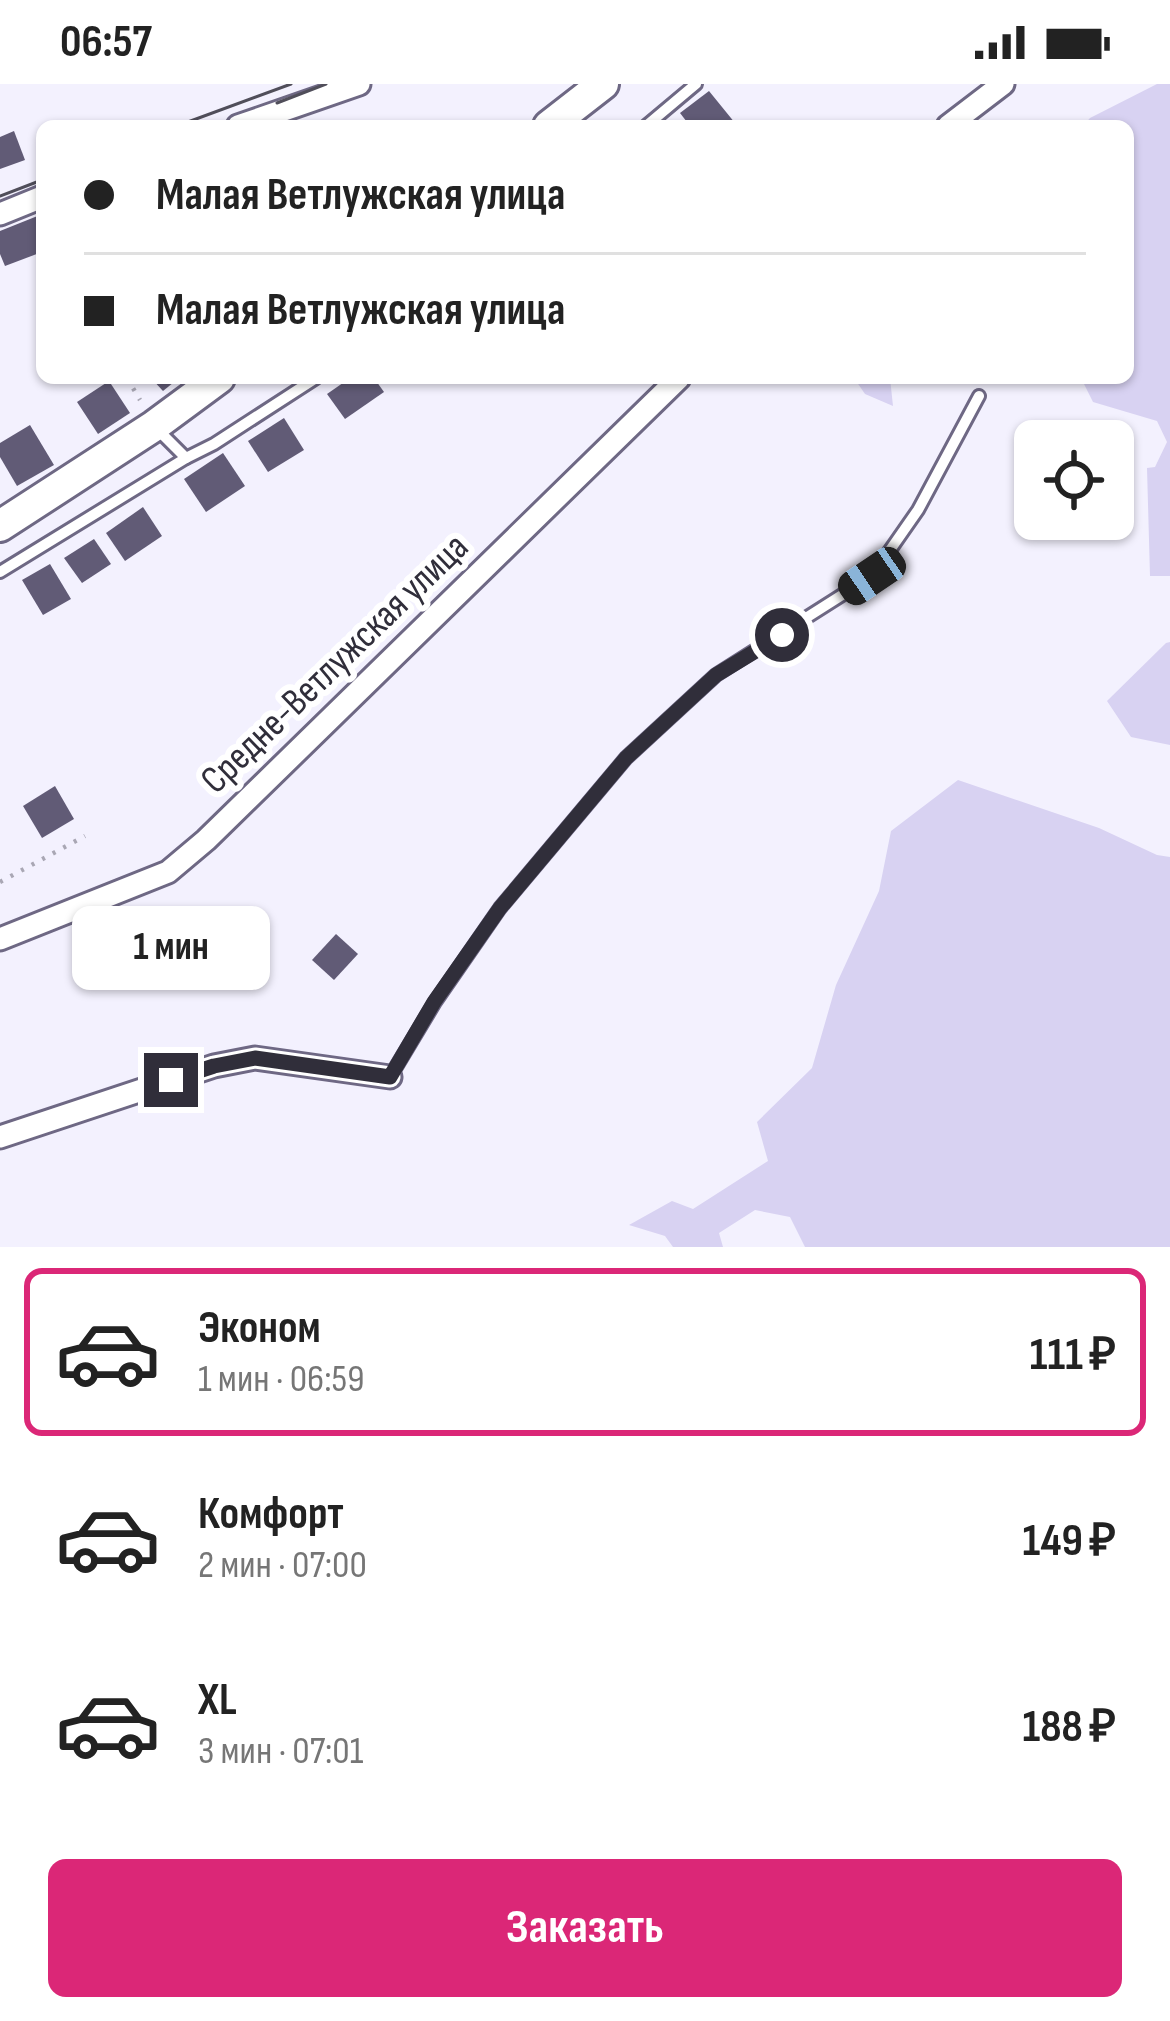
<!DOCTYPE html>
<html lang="ru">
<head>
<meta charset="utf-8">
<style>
  body { margin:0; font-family:"Sofia Sans Condensed",sans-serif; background:#f2f2f2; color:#222; height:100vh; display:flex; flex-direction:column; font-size:45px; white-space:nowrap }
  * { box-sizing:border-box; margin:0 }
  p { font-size:39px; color:#767676 }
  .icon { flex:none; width:66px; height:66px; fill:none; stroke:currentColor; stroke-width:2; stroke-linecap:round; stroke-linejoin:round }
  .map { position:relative; height:1163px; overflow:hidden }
  .sheet { display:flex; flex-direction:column; background:#fff; flex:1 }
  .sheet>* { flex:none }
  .banner { position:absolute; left:36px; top:36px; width:1098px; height:264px; border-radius:18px; box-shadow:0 3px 9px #0004; display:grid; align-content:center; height:264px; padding:0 48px; background:#fff }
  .controls { position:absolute; left:1014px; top:336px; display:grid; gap:24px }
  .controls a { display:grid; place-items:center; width:120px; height:120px; border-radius:18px; background:#fff; box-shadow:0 3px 9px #0004; font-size:60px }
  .end { position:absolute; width:54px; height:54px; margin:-27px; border:15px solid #302e3a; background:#fff; box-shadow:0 0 0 6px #fff }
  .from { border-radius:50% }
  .bubble { position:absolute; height:84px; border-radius:18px; background:#fff; box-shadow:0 3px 9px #0004; font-size:39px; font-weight:700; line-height:84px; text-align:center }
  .car { position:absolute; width:36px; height:72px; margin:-36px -18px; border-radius:15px; box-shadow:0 0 9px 3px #0007; background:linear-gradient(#222 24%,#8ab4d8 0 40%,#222 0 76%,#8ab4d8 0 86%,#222 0) }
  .banner b { display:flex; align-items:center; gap:42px; height:114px; font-size:45px }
  .banner b+b { border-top:3px solid #e0e0e0 }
  .banner i { width:30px; height:30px; background:#222 }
  ul { padding:21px 0 0; list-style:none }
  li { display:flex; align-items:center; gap:36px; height:168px; margin:0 24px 18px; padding:0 24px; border:6px solid transparent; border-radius:18px }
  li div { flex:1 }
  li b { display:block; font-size:45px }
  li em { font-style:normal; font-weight:700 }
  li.current { border-color:#db2777 }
  li>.icon { width:108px; height:108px; stroke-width:1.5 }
  .primary-button { display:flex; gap:24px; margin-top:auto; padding:24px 48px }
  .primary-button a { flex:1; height:138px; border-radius:18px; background:#db2777; color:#fff; font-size:48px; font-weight:700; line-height:138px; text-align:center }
  .status { display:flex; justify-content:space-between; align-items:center; height:84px; padding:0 60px; background:#fff; direction:ltr }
  .status svg { height:33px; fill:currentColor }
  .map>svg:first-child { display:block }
  .green { fill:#d8d2f2 }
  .building { fill:#615b76 }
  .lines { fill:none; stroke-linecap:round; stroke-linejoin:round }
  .service-casing { stroke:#6e6884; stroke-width:16 }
  .minor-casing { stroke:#6e6884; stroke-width:27 }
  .secondary-casing { stroke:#6e6884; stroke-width:36 }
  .path { stroke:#a9a7b4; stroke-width:4.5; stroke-dasharray:3 9; stroke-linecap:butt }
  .service { stroke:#fff; stroke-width:10 }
  .minor { stroke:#fff; stroke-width:21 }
  .secondary { stroke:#fff; stroke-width:30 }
  .tram { stroke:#504e5a; stroke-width:3 }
  .route { stroke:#302e3a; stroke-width:15 }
  .labels { text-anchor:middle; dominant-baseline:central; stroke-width:12; stroke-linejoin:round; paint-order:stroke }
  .street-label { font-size:39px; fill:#302e3a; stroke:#fff }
</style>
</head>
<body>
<div class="status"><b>06:57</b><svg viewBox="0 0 49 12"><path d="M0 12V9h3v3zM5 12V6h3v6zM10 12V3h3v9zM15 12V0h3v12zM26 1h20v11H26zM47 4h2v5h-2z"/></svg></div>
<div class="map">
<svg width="1170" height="1163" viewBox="0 0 1170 1163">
  <rect width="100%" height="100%" fill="#f3f1fe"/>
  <g class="green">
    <polygon points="1157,0 1170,0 1170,492 1150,492 1147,384 1155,383 1167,358 1157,337 1093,318 1081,294 1128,294 1128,42 1083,42 1090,34"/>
    <polygon points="854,294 890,294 893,322 865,310"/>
    <polygon points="1170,558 1170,661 1131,653 1107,617 1166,559"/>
    <polygon points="958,696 1099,744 1157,771 1170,773 1170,1163 805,1163 790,1133 755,1126 719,1149 723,1163 673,1163 665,1152 629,1141 672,1117 693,1125 768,1077 757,1038 812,984 836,901 879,807 891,747"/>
  </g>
  <g class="building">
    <polygon points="709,7 735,39 731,42 690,42 680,29"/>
    <polygon points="14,47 25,76 0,85 0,53"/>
    <polygon points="40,131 42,168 5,182 0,170 0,147"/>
    <polygon points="151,294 179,294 163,307"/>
    <polygon points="350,294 374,294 384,308 345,335 327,310"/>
    <polygon points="109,297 130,329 98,350 77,318"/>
    <polygon points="284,334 304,366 268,388 248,357"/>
    <polygon points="30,341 54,381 17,402 0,373 0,359"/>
    <polygon points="223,369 245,402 206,428 184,395"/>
    <polygon points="143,423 162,452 125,477 106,449"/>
    <polygon points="94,455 111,480 82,499 64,474"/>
    <polygon points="50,480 71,515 43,531 22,496"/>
    <polygon points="55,702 74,735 42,754 23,722"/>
    <polygon points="336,850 358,870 334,896 312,876"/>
  </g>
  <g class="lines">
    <defs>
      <g id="service">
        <polyline points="646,42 696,0"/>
        <polyline points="157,345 186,374 214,360 316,294"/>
        <polyline points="0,488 186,374"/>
        <polyline points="390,993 435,918 500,824 626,674 716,591 872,492 918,426 979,312"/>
      </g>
      <g id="minor">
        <polyline points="238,42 359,0"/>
        <polyline points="948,42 1003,0"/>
        <polyline points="0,130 42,113"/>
        <polyline points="0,855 168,788 206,756 679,294"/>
        <polyline points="0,1053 214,982 255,974 390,993"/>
      </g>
      <g id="secondary">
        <polyline points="549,42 603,0"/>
        <polyline points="0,442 154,342 219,294"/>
      </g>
    </defs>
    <use href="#service" class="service-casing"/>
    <use href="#minor" class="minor-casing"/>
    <use href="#secondary" class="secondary-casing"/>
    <g class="path">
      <polyline points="127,294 140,316"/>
      <polyline points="0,798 85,752"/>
    </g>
    <use href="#service" class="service"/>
    <use href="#minor" class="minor"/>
    <use href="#secondary" class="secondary"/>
    <g class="tram">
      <polyline points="277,19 326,0"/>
      <polyline points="177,42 291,0"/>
      <polyline points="0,112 42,96"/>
    </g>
  </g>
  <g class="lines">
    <polyline class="route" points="171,996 214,982 255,974 390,993 434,918 500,824 626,674 716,591 782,551"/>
  </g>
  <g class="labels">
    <g class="street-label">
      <text transform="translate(335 580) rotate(-44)">Средне-Ветлужская улица</text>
    </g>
  </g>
</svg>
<div class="controls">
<a><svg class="icon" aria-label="locate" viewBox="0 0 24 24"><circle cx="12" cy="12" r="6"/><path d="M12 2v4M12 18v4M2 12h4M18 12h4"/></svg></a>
</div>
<i class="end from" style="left:782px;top:551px"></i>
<i class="end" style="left:171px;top:996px"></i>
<div class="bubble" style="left:72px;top:822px;width:198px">1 мин</div>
<i class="car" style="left:872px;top:492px;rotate:236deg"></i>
<div class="banner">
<b><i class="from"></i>Малая Ветлужская улица</b>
<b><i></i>Малая Ветлужская улица</b>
</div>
</div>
<section class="sheet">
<ul>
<li class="current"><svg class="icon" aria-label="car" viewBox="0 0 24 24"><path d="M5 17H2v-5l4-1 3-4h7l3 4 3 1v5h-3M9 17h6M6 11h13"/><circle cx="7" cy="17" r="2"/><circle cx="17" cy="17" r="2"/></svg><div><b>Эконом</b><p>1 мин · 06:59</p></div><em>111 ₽</em></li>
<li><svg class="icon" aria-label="car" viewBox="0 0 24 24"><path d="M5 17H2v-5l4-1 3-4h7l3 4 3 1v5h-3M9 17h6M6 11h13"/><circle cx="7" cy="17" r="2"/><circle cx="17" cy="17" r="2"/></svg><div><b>Комфорт</b><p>2 мин · 07:00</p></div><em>149 ₽</em></li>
<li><svg class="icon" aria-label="car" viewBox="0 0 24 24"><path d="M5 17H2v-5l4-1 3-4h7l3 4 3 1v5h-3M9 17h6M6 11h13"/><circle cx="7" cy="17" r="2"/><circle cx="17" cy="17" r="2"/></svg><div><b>XL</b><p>3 мин · 07:01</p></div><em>188 ₽</em></li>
</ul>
<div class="primary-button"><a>Заказать</a></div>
</section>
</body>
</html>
